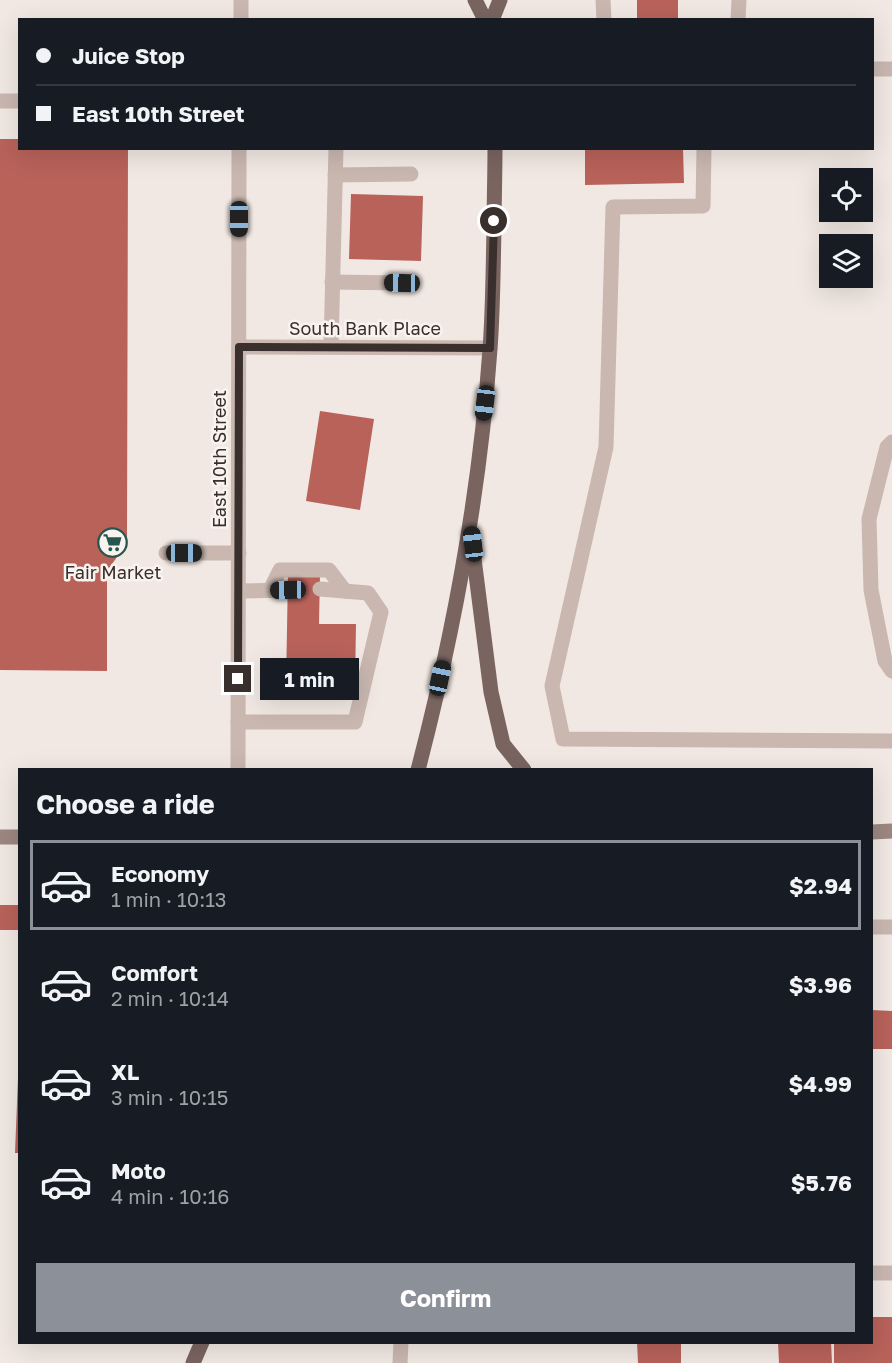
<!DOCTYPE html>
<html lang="en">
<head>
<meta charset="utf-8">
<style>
  body { margin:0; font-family:"Golos Text",sans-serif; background:#20242c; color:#f1f3f6; height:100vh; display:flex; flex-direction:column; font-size:22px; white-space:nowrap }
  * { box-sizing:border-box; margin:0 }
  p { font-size:20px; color:#9ea1a6 }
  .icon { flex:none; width:33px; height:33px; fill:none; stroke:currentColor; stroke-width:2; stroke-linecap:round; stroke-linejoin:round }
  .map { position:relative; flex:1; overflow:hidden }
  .sheet { position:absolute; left:18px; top:768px; width:855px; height:576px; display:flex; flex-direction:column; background:#171b24; border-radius:0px; box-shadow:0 6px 24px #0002 }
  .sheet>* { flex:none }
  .banner { position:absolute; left:18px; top:18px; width:856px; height:132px; border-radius:0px; box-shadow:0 6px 24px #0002; display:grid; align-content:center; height:132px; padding:0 18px; background:#171b24 }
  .tools { position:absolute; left:819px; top:168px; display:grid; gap:12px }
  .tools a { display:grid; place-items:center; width:54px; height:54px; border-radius:0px; background:#171b24; box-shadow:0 6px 24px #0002; font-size:30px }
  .end { position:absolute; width:27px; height:27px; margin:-14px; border:8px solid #392f2d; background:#fff; box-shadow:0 0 0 3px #fff }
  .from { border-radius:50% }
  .bubble { position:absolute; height:42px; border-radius:0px; background:#171b24; box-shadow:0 6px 24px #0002; font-size:20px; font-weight:700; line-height:42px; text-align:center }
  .car { position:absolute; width:18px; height:36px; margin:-18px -9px; border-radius:8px; box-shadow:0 0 4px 2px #0007; background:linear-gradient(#222 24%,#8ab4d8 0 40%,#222 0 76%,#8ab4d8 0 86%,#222 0) }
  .banner b { display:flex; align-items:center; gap:21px; height:57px; font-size:22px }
  .banner b+b { border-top:2px solid #363941 }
  .banner i { width:15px; height:15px; background:#f1f3f6 }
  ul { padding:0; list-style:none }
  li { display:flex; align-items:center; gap:18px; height:90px; margin:0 12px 9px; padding:0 6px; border:3px solid transparent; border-radius:0px }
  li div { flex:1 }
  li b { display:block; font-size:22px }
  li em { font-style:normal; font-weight:700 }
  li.selected { border-color:#8c9099 }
  li>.icon { width:54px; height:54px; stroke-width:1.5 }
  h2 { padding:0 18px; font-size:27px; line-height:72px }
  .button { display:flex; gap:12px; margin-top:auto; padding:12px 18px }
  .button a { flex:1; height:69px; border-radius:0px; background:#8c9099; color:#fff; font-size:24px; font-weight:700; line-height:69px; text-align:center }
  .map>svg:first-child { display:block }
  .building { fill:#b8625a }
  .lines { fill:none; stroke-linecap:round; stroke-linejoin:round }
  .lane { stroke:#c9b7b0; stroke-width:15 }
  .street { stroke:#c9b7b0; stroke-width:15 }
  .secondary { stroke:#9c8781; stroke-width:15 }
  .primary { stroke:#796460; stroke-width:15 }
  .route { stroke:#392f2d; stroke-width:8 }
  .labels { text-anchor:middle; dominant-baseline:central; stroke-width:5; stroke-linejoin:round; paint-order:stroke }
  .street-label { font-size:18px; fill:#392f2d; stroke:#f9f3ef }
  .poi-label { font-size:18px; fill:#392f2d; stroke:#f9f3ef }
</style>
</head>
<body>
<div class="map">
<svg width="892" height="1363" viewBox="0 0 892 1363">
  <rect width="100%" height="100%" fill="#f1e8e3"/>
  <g class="building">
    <rect x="637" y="0" width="41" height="20"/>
    <polygon points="0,139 20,139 20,148 128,148 127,543 107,571 107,671 0,670"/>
    <polygon points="585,148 683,148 684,183 585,185"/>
    <polygon points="351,194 423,196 421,261 349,259"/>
    <polygon points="320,411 374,419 360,510 306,501"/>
    <polygon points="288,573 320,573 319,624 356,624 355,686 286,685"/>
    <rect x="0" y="905" width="20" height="25"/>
    <polygon points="872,1010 892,1011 892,1049 872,1049"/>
    <polygon points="18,1078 20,1078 20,1153 15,1153"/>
    <polygon points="872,1317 892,1317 892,1363 834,1363 834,1342 872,1342"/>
    <polygon points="637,1342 681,1342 681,1363 638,1363"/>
    <polygon points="778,1342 831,1342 832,1363 779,1363"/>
  </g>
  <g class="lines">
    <g class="lane">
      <polyline points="603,0 604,20"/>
      <polyline points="738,20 739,0"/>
      <polyline points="873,69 892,69"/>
      <polyline points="0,101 20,101"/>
      <polyline points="704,148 703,206 613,207 606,447 552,686 563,739 892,741"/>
      <polyline points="335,175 411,174"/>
      <polyline points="332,282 402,283"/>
      <polyline points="331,347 336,148"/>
      <polyline points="892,442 887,447 869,519 871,590 885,661 892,671"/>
      <polyline points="166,553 239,553"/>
      <polyline points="270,590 280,570 329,570 345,591"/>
      <polyline points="239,591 288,590"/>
      <polyline points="238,722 355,722 381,612 368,593 320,589"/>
      <polyline points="872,927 892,927"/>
      <polyline points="872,1273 892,1273"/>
      <polyline points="400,1363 401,1342"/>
    </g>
    <g class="street">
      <polyline points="241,20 241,0"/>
      <polyline points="239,347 490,348"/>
      <polyline points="238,770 239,148"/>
    </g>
    <g class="secondary">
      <polyline points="872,832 892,831"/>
      <polyline points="0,837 20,837"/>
    </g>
    <g class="primary">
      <polyline points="475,0 485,20"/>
      <polyline points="492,20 500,0"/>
      <polyline points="472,543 491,692 503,744 524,770"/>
      <path d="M418 770C454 632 480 491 490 349 493 309 493 270 494 230 494 203 495 176 495 148"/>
      <polyline points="193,1363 202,1342"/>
    </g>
  </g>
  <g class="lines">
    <polyline class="route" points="238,679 239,347 490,348 494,221"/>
  </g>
  <defs>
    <symbol id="supermarket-ring" viewBox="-11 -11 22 22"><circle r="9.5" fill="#f9f3ef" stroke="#275651" stroke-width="1.5"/><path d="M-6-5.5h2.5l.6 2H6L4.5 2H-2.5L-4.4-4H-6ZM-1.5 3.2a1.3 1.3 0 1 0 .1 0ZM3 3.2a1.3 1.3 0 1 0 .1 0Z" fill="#275651"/></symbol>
  </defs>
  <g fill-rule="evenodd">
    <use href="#supermarket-ring" x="96" y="526" width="33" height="33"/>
  </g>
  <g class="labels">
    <g class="street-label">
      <text x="365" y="328">South Bank Place</text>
      <text transform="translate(219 459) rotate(-90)">East 10th Street</text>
    </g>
    <g class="poi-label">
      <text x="113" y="572">Fair Market</text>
    </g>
  </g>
</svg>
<div class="tools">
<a><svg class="icon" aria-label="locate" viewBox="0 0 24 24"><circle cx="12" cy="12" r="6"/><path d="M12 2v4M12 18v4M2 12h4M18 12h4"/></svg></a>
<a><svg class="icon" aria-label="layers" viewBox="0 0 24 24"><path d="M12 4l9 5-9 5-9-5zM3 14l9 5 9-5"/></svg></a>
</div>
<i class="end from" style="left:494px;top:221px"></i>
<i class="end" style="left:238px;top:679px"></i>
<div class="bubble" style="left:260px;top:658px;width:99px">1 min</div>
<i class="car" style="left:239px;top:219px;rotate:180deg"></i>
<i class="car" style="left:402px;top:283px;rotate:271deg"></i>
<i class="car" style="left:485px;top:403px;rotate:187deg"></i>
<i class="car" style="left:473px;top:544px;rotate:353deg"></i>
<i class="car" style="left:184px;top:553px;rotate:90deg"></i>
<i class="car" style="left:288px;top:590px;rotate:269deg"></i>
<i class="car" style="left:440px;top:678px;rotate:12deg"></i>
<div class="banner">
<b><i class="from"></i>Juice Stop</b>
<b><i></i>East 10th Street</b>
</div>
<section class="sheet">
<h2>Choose a ride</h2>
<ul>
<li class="selected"><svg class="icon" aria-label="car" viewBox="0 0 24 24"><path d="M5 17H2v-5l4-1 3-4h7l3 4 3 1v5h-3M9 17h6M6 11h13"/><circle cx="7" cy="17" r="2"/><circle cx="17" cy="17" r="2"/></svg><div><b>Economy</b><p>1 min · 10:13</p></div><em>$2.94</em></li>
<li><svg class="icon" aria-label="car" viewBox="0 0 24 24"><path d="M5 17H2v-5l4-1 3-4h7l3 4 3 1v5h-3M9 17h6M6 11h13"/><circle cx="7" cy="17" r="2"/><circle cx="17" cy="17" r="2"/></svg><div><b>Comfort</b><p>2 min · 10:14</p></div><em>$3.96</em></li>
<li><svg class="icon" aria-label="car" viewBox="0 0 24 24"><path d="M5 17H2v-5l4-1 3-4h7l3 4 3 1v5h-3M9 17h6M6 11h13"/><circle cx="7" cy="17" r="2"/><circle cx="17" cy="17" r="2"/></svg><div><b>XL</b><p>3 min · 10:15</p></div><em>$4.99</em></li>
<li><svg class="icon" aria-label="car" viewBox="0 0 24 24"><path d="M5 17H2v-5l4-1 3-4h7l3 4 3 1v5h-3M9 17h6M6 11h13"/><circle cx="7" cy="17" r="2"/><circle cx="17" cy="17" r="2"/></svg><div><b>Moto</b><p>4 min · 10:16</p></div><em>$5.76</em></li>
</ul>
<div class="button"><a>Confirm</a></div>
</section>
</div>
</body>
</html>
